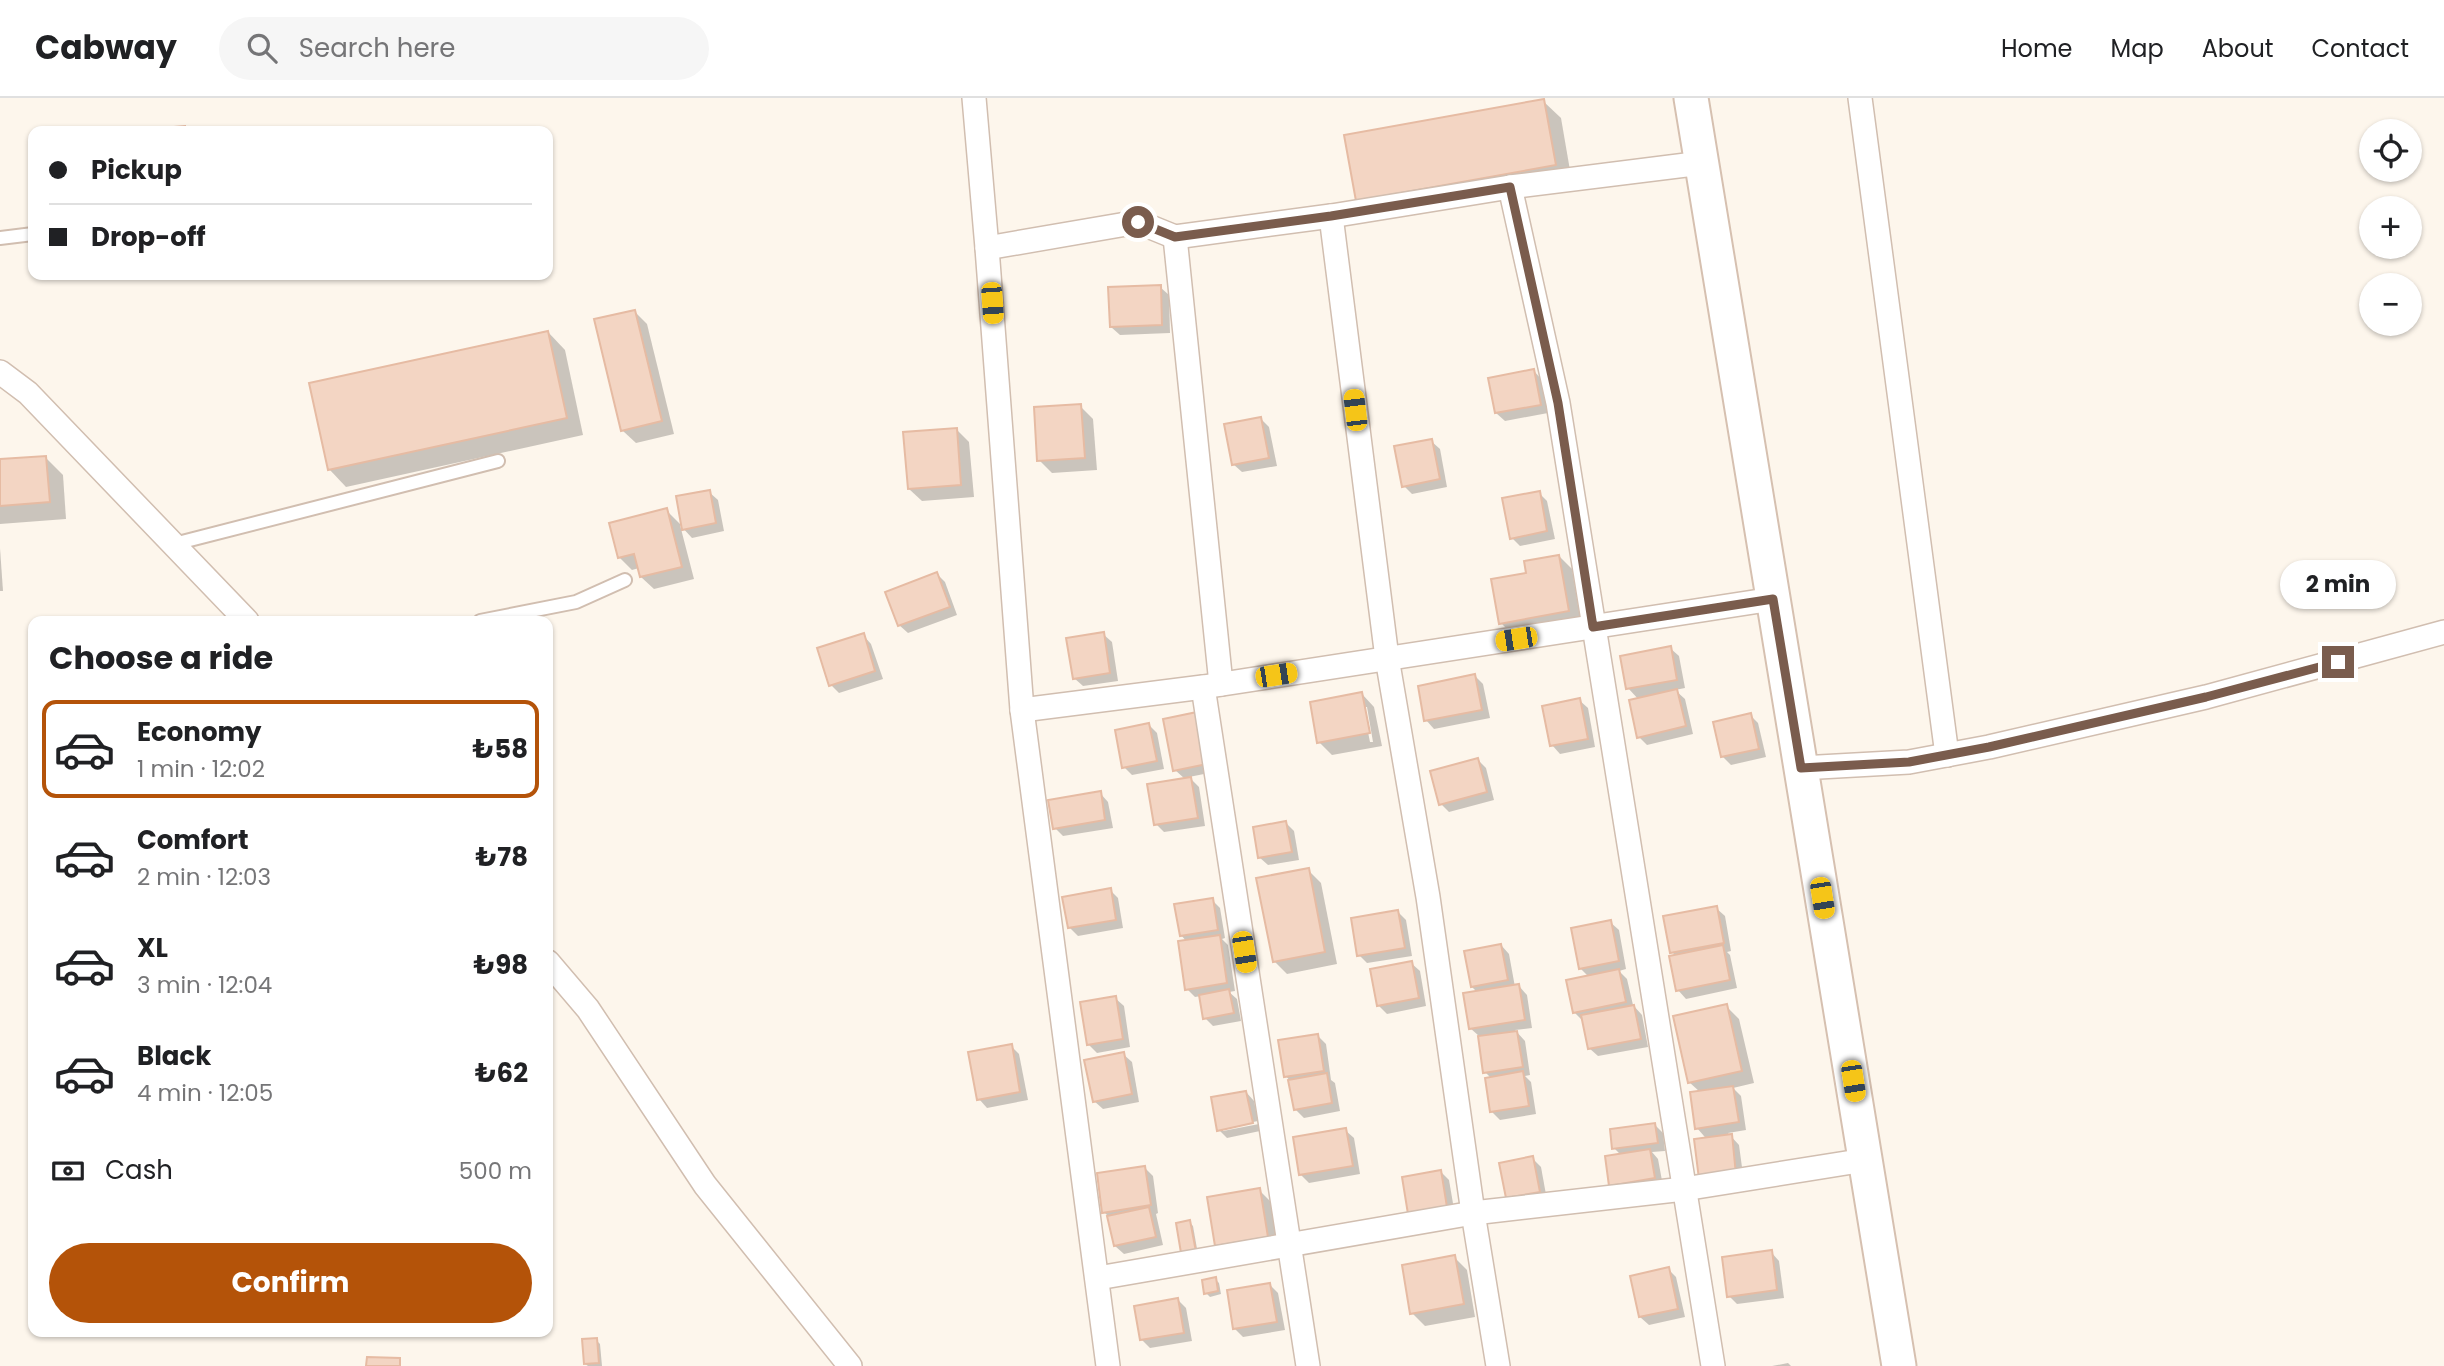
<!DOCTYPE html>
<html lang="en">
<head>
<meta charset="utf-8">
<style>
  body { margin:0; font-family:Poppins,sans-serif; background:#f6f6f6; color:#202124; height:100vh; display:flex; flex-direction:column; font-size:26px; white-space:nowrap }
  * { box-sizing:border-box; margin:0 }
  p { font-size:23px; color:#757577 }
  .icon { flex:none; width:38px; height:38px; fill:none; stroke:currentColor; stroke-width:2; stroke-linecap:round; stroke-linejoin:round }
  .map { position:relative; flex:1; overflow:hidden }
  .sheet { position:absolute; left:28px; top:518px; width:525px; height:721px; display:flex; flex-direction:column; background:#fff; border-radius:14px; box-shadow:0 2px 5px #0004 }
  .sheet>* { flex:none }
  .hud { position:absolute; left:28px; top:28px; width:525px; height:154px; border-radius:14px; box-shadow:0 2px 5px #0004; display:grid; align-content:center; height:154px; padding:0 21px; background:#fff }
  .tools { position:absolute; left:2359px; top:21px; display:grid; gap:14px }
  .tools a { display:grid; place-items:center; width:63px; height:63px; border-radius:50%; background:#fff; box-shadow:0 2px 5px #0004; font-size:35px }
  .end { position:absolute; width:32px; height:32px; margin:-16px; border:9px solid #7a5c4d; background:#fff; box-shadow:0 0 0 4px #fff }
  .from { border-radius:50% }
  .bubble { position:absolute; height:49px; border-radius:24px; background:#fff; box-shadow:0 2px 5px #0004; font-size:23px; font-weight:700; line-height:49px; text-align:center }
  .car { position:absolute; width:21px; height:42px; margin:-21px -10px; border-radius:9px; box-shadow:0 0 5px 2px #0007; background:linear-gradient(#f5c518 24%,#345 0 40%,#f5c518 0 76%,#345 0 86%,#f5c518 0) }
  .hud b { display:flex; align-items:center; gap:24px; height:66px; font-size:26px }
  .hud b+b { border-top:2px solid #e0e0e0 }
  .hud i { width:18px; height:18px; background:#202124 }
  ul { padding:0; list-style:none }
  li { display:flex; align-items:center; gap:21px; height:98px; margin:0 14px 10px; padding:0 7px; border:4px solid transparent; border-radius:14px }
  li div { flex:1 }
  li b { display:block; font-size:26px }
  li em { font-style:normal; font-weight:700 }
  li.on { border-color:#b45309 }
  li>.icon { width:63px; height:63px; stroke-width:1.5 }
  h2 { padding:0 21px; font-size:32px; line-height:84px }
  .pay { display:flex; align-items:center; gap:18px; height:77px; padding:0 21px; font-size:26px }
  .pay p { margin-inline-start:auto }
  .action { display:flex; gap:14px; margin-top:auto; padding:14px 21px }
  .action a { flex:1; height:80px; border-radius:42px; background:#b45309; color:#fff; font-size:28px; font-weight:700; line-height:80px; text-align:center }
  header { display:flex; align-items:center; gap:42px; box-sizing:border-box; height:98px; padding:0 35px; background:#fff; border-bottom:2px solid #e0e0e0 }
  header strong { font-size:33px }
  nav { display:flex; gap:38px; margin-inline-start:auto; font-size:24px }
  .search { width:490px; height:63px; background:#f6f6f6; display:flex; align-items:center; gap:18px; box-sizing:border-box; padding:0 24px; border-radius:38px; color:#757577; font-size:26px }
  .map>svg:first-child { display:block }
  .shadow { fill:#0003; fill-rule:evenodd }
  .building { fill:#f3d5c3; stroke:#e6bba3; stroke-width:2 }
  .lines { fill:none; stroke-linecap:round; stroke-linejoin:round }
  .lane-casing { stroke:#d1beb0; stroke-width:16 }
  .street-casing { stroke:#d1beb0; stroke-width:26 }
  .secondary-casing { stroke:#d6c0b0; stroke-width:37 }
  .lane { stroke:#fff; stroke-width:12 }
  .street { stroke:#fff; stroke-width:23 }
  .secondary { stroke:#fff; stroke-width:33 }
  .route { stroke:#7a5c4d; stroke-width:9 }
</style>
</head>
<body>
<header>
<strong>Cabway</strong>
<div class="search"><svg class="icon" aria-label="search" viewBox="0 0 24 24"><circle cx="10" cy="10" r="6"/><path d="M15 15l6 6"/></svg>Search here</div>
<nav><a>Home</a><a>Map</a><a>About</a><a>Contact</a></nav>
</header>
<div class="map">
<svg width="2444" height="1268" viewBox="0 0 2444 1268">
  <rect width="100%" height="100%" fill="#fdf6ec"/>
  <g class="shadow">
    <polygon points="1543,3 1561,20 1572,84 1358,102"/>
    <polygon points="1160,189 1169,197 1170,235 1120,237 1111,229"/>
    <polygon points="634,213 647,226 674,336 636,345 623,333 597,223"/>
    <polygon points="548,234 565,252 583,337 346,389 329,371"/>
    <polygon points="1534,273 1542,282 1548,315 1505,323 1496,315"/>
    <polygon points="1080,308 1093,321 1097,372 1052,375 1039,362"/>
    <polygon points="1261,321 1269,329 1277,368 1242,374 1233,366"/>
    <polygon points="956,331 969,344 974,399 922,403 909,391"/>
    <polygon points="1431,343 1440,351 1447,389 1412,396 1404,388"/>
    <polygon points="46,360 63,377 66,421 0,426 0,363"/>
    <polygon points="709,394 718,402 724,433 692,440 680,427 694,481 654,491 641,479 639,470 632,472 619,459 666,412 683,429"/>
    <polygon points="1539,395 1547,403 1555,441 1520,448 1512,440"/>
    <polygon points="0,450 3,493 0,493"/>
    <polygon points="1559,458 1572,471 1581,526 1514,538 1501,525 1528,476"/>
    <polygon points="937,476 945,484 957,517 908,535 899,527"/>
    <polygon points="1103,536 1112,544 1118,583 1083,588 1074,580"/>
    <polygon points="863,537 871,546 883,581 839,595 831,587"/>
    <polygon points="1670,550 1679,558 1685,590 1675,592 1685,601 1693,636 1647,647 1639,639 1639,602 1628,590"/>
    <polygon points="1475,578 1483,586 1490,620 1434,631 1426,622"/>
    <path d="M1362 596 1374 609 1382 648 1332 657 1319 644ZM1363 609H1367L1373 644H1370Z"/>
    <polygon points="1579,602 1588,610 1595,649 1560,656 1552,647"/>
    <polygon points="1750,617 1758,625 1766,659 1731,667 1723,659 1715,625"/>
    <polygon points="1165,622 1214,674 1189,679 1199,689 1205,728 1164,734 1156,726 1185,681 1175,672"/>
    <polygon points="1149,627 1157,635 1164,671 1132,677 1124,669"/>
    <polygon points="1478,662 1486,670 1494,702 1449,714 1441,706"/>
    <polygon points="1100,695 1108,704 1113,730 1063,738 1055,730"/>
    <polygon points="1286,725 1294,733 1299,762 1268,767 1259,759"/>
    <polygon points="1308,772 1321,785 1337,866 1287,876 1274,863"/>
    <polygon points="1110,792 1118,800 1123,830 1078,838 1070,830"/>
    <polygon points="1212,802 1220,810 1225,840 1222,841 1228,847 1235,893 1229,894 1237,901 1241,923 1213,928 1205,920 1201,898 1195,899 1187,891 1187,844 1181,837"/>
    <polygon points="1716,810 1725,818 1731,853 1727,854 1730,857 1737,890 1686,901 1678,892 1676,858 1672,854"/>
    <polygon points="1398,814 1406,822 1412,858 1367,865 1359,857"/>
    <polygon points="1610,824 1619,832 1626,871 1619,873 1627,881 1633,907 1642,917 1648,949 1598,958 1589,950 1583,923 1574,914 1589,879 1580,870"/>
    <polygon points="1501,847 1509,856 1515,889 1519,888 1527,897 1532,930 1515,932 1525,943 1530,977 1525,978 1531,984 1536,1016 1500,1022 1492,1014 1491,980 1485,974 1479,938 1470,930 1478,895 1472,889"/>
    <polygon points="1411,865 1420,873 1426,908 1387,916 1378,907"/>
    <polygon points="1115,900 1124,908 1130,949 1097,955 1088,946"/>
    <polygon points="1726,908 1739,921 1754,985 1733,990 1741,998 1746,1032 1728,1035 1739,1047 1744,1084 1697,1030 1700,994 1689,984"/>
    <polygon points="1317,937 1326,946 1331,982 1335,985 1340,1013 1304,1020 1295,1011 1290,983 1286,978"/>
    <polygon points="1011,948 1019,956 1028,1002 987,1010 979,1001"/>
    <polygon points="1123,956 1132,964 1139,1004 1103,1011 1094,1003"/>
    <polygon points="1246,994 1254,1003 1258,1023 1223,1030 1223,1033 1259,1026 1260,1033 1227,1040 1219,1032"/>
    <polygon points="1655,1027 1663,1035 1665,1053 1652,1054 1658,1061 1663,1088 1619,1095 1611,1087 1621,1057 1614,1050"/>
    <polygon points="1345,1032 1354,1040 1360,1076 1309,1085 1301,1077"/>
    <polygon points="1532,1060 1541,1069 1547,1102 1508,1099"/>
    <polygon points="1144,1069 1153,1078 1158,1115 1156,1116 1163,1147 1124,1156 1115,1148 1109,1119 1104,1114"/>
    <polygon points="1441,1074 1449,1082 1455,1117 1418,1123"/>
    <polygon points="1259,1092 1272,1105 1280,1152 1230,1160 1217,1147"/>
    <polygon points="1189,1124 1193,1128 1199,1162 1184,1160"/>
    <polygon points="1771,1154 1779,1163 1784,1200 1737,1206 1729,1198"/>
    <polygon points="1454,1159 1467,1172 1475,1219 1425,1228 1412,1215"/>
    <polygon points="1668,1171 1676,1179 1685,1219 1649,1227 1640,1219"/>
    <polygon points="1215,1181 1219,1185 1221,1196 1210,1199 1206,1195"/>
    <polygon points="1270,1187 1278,1195 1285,1232 1243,1239 1235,1231"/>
    <polygon points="1178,1202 1186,1210 1192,1243 1150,1250 1142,1242"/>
    <polygon points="596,1242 600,1246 602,1268 588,1268 585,1266"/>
    <polygon points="1788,1265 1791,1268 1772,1268"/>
  </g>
  <g class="building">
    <polygon points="1544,1 1556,67 1356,103 1344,37"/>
    <polygon points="185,28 185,33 124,33"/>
    <polygon points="1161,187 1162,227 1110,229 1108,189"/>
    <polygon points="635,212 662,323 621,333 594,221"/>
    <polygon points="548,233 567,320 328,372 309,285"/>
    <polygon points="1534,271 1541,307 1495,315 1488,280"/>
    <polygon points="1081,306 1085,360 1037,363 1034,309"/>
    <polygon points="1261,319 1269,360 1232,367 1224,326"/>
    <polygon points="957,330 961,387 908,391 903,334"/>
    <polygon points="1432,341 1440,381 1402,389 1394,348"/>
    <polygon points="46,358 50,404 0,408 0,361"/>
    <polygon points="710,392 716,425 682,432 676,398"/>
    <polygon points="1540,393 1547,433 1510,441 1502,400"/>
    <polygon points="667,410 682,469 640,479 634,456 618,460 609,425"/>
    <polygon points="1559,457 1569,513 1499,526 1491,481 1526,475 1524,463"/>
    <polygon points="937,474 950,509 898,528 885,494"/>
    <polygon points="1104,534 1110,575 1073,581 1066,540"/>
    <polygon points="864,535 875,573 829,588 817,550"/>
    <polygon points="1671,548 1677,582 1626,591 1620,558"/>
    <polygon points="1475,576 1482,612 1424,623 1418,588"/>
    <polygon points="1677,591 1686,628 1637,640 1629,602"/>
    <polygon points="1362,594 1370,635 1317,645 1310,604"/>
    <polygon points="1580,600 1588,641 1550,648 1542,608"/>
    <polygon points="1197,614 1207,666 1173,673 1163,621"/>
    <polygon points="1751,615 1759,651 1721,659 1713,624"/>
    <polygon points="1149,625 1157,663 1122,670 1115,632"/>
    <polygon points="1478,660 1487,694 1439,707 1430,673"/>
    <polygon points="1191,679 1198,720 1154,727 1147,686"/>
    <polygon points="1101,693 1105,722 1053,731 1048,702"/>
    <polygon points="1286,723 1292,754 1258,760 1253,729"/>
    <polygon points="1309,770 1325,854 1273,864 1256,780"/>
    <polygon points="1111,790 1116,822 1068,830 1062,799"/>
    <polygon points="1213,800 1218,832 1180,838 1174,806"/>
    <polygon points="1717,808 1724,845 1670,855 1663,818"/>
    <polygon points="1398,812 1405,850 1357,858 1351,820"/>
    <polygon points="1611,822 1619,863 1579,871 1571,830"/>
    <polygon points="1220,837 1227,885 1185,892 1178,843"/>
    <polygon points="1501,846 1508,882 1471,889 1464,853"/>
    <polygon points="1723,847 1730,882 1676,893 1669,858"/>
    <polygon points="1412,863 1419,900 1377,908 1370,871"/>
    <polygon points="1619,871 1626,904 1573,915 1566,882"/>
    <polygon points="1519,886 1525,922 1469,931 1463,895"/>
    <polygon points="1229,891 1234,915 1203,921 1199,897"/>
    <polygon points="1116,898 1123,941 1087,947 1080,904"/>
    <polygon points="1727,906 1742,973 1688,985 1673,918"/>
    <polygon points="1634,907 1641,941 1588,951 1581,917"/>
    <polygon points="1517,933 1523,969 1483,975 1478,938"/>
    <polygon points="1318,936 1324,973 1284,979 1278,942"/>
    <polygon points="1012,946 1020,994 977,1002 968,954"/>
    <polygon points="1124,954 1132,996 1093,1004 1084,962"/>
    <polygon points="1523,973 1529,1008 1490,1014 1485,980"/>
    <polygon points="1327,975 1332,1005 1294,1012 1288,982"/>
    <polygon points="1733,988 1739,1024 1695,1031 1690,994"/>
    <polygon points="1246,993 1253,1025 1217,1033 1211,999"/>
    <polygon points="1655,1025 1658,1045 1612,1051 1610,1031"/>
    <polygon points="1346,1030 1353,1068 1299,1077 1293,1039"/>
    <polygon points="1732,1036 1736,1077 1699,1081 1694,1041"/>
    <polygon points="1650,1051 1655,1080 1609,1088 1605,1058"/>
    <polygon points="1533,1058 1540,1094 1506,1100 1499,1065"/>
    <polygon points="1145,1068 1151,1107 1102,1115 1097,1075"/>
    <polygon points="1441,1072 1447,1109 1408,1116 1402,1079"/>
    <polygon points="1260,1090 1268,1139 1215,1148 1207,1099"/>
    <polygon points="1149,1109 1156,1139 1114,1148 1107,1118"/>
    <polygon points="1190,1122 1197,1159 1182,1161 1176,1125"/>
    <polygon points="1772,1152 1777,1192 1727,1199 1722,1159"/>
    <polygon points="1455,1157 1464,1206 1410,1216 1402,1167"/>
    <polygon points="1669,1169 1678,1211 1639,1219 1630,1178"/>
    <polygon points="1216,1179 1218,1193 1204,1196 1202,1182"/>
    <polygon points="1270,1185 1277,1224 1233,1231 1227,1192"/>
    <polygon points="1178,1200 1184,1235 1140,1242 1134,1208"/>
    <polygon points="597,1240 599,1265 584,1266 582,1241"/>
    <polygon points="367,1259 400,1260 400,1268 366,1268"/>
  </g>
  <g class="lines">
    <defs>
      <g id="lane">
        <polyline points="0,140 33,136"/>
        <polyline points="174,446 498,363"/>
        <polyline points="480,523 576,504 625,482"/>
      </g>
      <g id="street">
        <polyline points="974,0 987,150"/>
        <polyline points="1860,0 1947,657"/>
        <polyline points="1510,89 1558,305 1713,1268"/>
        <polyline points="1175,139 1221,586"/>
        <polyline points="0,274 28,295 247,523"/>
        <polyline points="1203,589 1308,1268"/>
        <polyline points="1022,612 1203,589 1773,501"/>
        <polyline points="1801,670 1909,664 1989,649 2206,599 2444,534"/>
        <polyline points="548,864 588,911 705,1087 850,1268"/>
        <polyline points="1098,1180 1473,1115 1684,1091 1865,1062"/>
        <polyline points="1108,1268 1022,612 987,150 1138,124 1175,139 1331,118"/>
        <polyline points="1498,1268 1473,1115 1428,799 1387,560 1331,118 1510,89 1702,65"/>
      </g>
      <polyline id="secondary" points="1691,0 1899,1268"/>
    </defs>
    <use href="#lane" class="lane-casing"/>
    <use href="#street" class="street-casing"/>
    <use href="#secondary" class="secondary-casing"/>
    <use href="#lane" class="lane"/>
    <use href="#street" class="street"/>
    <use href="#secondary" class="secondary"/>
  </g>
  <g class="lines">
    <polyline class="route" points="1138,124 1175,139 1331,118 1510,89 1558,305 1593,529 1773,501 1801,670 1909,664 1989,649 2206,599 2338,564"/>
  </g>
</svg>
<div class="tools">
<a><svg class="icon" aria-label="locate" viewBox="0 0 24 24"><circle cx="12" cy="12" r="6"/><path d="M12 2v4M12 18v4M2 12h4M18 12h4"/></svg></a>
<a>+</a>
<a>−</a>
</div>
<i class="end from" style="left:1138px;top:124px"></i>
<i class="end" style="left:2338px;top:564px"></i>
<div class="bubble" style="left:2280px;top:462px;width:116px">2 min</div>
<i class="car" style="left:992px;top:205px;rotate:176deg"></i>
<i class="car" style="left:1355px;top:312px;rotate:353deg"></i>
<i class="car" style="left:1516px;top:541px;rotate:261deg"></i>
<i class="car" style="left:1276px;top:577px;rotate:81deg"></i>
<i class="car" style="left:1822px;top:800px;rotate:171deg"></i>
<i class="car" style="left:1244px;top:854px;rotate:171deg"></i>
<i class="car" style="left:1853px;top:983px;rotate:171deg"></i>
<div class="hud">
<b><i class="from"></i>Pickup</b>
<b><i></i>Drop-off</b>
</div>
<section class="sheet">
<h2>Choose a ride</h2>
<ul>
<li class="on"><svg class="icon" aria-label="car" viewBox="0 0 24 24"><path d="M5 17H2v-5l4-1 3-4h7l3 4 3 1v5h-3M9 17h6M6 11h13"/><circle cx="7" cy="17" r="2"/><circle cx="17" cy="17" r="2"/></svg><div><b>Economy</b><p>1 min · 12:02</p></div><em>₺58</em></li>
<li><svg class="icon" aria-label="car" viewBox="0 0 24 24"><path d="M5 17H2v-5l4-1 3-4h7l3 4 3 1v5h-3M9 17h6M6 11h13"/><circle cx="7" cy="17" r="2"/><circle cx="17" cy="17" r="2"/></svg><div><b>Comfort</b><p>2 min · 12:03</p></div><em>₺78</em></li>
<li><svg class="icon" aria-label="car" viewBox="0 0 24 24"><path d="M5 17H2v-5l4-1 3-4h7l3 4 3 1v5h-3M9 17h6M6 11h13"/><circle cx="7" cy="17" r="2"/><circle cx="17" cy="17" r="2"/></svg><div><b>XL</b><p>3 min · 12:04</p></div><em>₺98</em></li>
<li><svg class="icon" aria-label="car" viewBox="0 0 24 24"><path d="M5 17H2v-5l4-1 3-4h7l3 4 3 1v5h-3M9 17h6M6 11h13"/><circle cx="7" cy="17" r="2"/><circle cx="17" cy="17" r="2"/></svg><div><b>Black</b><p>4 min · 12:05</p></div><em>₺62</em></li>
</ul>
<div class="pay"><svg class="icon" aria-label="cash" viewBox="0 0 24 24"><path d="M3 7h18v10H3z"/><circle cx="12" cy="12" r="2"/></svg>Cash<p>500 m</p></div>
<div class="action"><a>Confirm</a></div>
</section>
</div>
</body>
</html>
